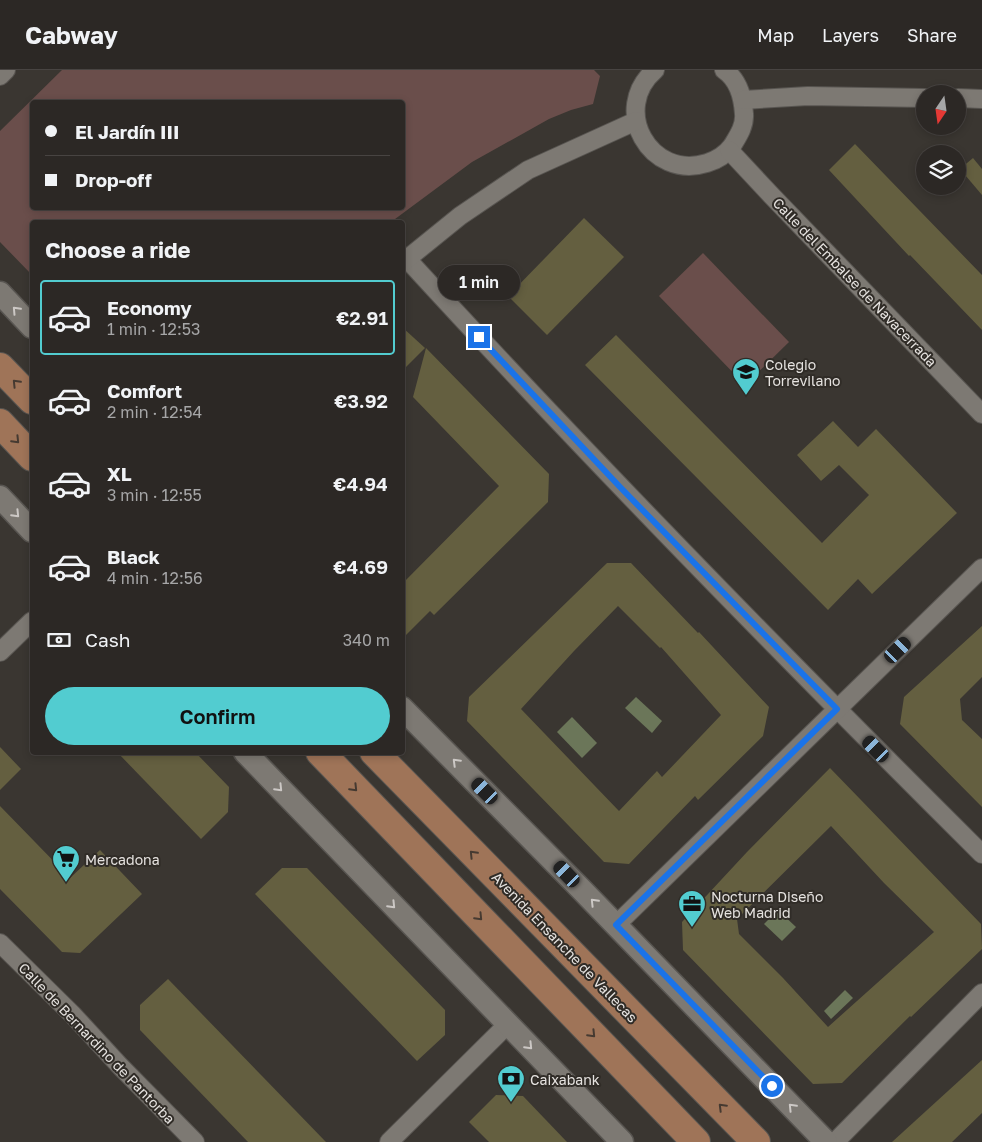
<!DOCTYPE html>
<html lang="en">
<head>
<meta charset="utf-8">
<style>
  body { margin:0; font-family:"Golos Text",sans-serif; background:#383432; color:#f1f3f6; height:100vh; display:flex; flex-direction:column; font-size:19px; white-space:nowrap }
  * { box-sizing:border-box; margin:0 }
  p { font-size:16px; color:#a6a6a7 }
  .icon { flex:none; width:28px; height:28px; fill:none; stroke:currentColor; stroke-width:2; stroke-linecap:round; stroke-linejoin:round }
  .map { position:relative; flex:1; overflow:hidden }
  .sheet { position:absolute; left:30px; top:150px; width:375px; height:535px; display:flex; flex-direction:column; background:#2c2825; border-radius:5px; box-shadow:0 2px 8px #0003,0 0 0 1px #484442 }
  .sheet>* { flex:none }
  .guide { position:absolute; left:30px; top:30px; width:375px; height:110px; border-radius:5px; box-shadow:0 2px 8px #0003,0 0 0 1px #484442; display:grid; align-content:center; height:110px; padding:0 15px; background:#2c2825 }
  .needle { width:32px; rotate:193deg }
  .tools { position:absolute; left:916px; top:15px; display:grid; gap:10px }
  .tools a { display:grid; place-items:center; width:50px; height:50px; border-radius:50%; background:#2c2825; box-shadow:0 2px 8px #0003,0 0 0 1px #484442; font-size:25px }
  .end { position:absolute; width:22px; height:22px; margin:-11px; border:6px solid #1a73e8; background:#fff; box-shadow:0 0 0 2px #fff }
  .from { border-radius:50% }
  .bubble { position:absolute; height:35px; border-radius:18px; background:#2c2825; box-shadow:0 2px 8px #0003,0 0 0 1px #484442; font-size:16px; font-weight:600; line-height:35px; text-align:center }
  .car { position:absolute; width:15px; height:30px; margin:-15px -8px; border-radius:6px; box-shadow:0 0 4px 1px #0007; background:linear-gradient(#222 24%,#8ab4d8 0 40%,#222 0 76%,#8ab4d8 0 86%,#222 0) }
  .guide b { display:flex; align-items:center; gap:18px; height:48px; font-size:19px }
  .guide b+b { border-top:1px solid #484442 }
  .guide i { width:12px; height:12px; background:#f1f3f6 }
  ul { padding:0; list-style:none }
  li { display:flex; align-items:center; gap:15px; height:75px; margin:0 10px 8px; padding:0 5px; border:2px solid transparent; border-radius:5px }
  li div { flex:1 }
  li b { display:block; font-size:19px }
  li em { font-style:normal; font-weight:600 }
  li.active { border-color:#52ccd0 }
  li>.icon { width:45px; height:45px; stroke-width:1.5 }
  h2 { padding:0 15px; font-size:22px; line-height:60px }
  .pay { display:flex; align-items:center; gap:12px; height:55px; padding:0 15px; font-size:19px }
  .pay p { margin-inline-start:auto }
  .primary-button { display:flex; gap:10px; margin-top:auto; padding:10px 15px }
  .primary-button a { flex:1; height:58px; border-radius:30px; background:#52ccd0; color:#111; font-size:20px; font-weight:600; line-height:58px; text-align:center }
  header { display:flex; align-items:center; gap:30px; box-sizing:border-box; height:70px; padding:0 25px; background:#2c2825; border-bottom:1px solid #484442 }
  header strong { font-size:24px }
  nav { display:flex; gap:28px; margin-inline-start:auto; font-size:18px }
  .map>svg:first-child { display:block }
  .green { fill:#6a4e4b; fill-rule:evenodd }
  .water { fill:#6b7659 }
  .building { fill:#645f40; fill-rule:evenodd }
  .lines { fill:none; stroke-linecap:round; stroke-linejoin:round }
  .minor-casing { stroke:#585551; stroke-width:20 }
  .tertiary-casing { stroke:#585551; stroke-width:25 }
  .primary-casing { stroke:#585551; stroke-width:30 }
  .minor { stroke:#7d7973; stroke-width:18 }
  .tertiary { stroke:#7d7973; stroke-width:22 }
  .primary { stroke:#9f7458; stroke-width:28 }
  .oneway { stroke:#ccc8c5 }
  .oneway2 { stroke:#463a31 }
  .route { stroke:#1a73e8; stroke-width:6 }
  .labels { text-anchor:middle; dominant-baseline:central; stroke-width:4; stroke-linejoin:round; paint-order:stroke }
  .street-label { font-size:14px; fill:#e6e3e0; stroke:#302c27 }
  .poi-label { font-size:14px; fill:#e6e3e0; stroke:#302c27; text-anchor:start }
</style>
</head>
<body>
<header>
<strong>Cabway</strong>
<nav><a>Map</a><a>Layers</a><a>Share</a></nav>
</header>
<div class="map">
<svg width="982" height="1072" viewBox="0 0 982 1072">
  <rect width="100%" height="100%" fill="#3a3631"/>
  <g class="green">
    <path d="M62 0H594L600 6 593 34 571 40 549 49 472 92 391 152H32V205L0 172V61ZM32 32H402V138H32Z"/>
    <polygon points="703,183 789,272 745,315 659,226"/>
  </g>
  <g class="water">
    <polygon points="636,627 662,651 652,663 625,638"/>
    <polygon points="572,647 597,673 582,688 557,662"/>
    <polygon points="778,840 796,857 782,871 764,854"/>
    <polygon points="845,920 853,928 831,949 824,941"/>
  </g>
  <g class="building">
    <polygon points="855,74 982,205 982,260 935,211 910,185 909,186 829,100"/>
    <polygon points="973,88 982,99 982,125 960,99"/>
    <polygon points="584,148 624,187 547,265 508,226"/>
    <polygon points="402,257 425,278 402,301"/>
    <polygon points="616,265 822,473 869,425 839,395 821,411 797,385 833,351 858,377 876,359 957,443 872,524 858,509 828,540 585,295"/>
    <polygon points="426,278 549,404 548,432 434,545 430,541 402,569 402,514 499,416 413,327"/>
    <path d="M607 493H631L698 563 699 562 769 637 763 666 698 730 695 726 629 794 604 792 467 651 469 627ZM618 536 660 578 661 577 721 645 662 707 657 701 619 741 521 639 574 581Z"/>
    <polygon points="982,556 982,607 960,629 962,650 982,669 982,737 900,654 904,627"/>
    <polygon points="0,677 21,699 0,720"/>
    <polygon points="117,682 195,682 229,717 228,742 201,769"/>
    <path d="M830 698 981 854 982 879 911 947 910 946 842 1013 813 1014 683 880 682 852 747 782ZM831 756 884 813 934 862 828 957 783 908 739 864 737 849Z"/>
    <polygon points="0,736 70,808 100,780 142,824 80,883 62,882 0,819"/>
    <polygon points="282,798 307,798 445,940 445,965 417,991 255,824"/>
    <polygon points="168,909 326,1072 248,1072 140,960 140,935"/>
    <polygon points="982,990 982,1043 952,1072 892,1072"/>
    <polygon points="496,1025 523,1026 567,1072 489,1072 469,1052"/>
  </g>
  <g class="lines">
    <defs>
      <g id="minor">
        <path d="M655 0C610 39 650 111 707 93 717 90 726 84 732 76 738 66 745 56 744 44 743 28 739 10 724 0"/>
        <polyline points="0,6 6,0"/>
        <polyline points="958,28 982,29"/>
        <polyline points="743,30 808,26 925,28"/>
        <polyline points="729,80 771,125 982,344"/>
        <path d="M407 189C593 392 786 589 982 784"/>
        <polyline points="402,193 460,146 528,100 636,51"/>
        <polyline points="0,582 32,551"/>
        <polyline points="616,855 982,498"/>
        <polyline points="0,873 73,945 120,996 195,1072"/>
        <polyline points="389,1072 508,954"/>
        <polyline points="835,1072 982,923"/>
      </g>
      <g id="tertiary">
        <polyline points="0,223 32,257"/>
        <polyline points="0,427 32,461"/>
        <polyline points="402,638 580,818 826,1072"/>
        <polyline points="245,682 622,1072"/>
      </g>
      <g id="primary">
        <polyline points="0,297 32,330"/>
        <polyline points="0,353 32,387"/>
        <polyline points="320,682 696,1072"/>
        <polyline points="374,682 756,1072"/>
      </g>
    </defs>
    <use href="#minor" class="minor-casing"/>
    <use href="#tertiary" class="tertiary-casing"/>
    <use href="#primary" class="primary-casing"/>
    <use href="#minor" class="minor"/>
    <use href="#tertiary" class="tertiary"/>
    <use href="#primary" class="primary"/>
  </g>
  <defs><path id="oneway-chevron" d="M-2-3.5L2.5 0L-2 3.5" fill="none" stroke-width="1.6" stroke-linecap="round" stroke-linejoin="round" transform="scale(1.25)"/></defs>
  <g class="oneway">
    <use href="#oneway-chevron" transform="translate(16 240) rotate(-133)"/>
    <use href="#oneway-chevron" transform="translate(16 444) rotate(46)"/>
    <use href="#oneway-chevron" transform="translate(456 692) rotate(-135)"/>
    <use href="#oneway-chevron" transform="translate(279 718) rotate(46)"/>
    <use href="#oneway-chevron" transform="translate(594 832) rotate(-134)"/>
    <use href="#oneway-chevron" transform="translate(392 835) rotate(46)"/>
    <use href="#oneway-chevron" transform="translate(529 976) rotate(46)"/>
    <use href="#oneway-chevron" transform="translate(792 1037) rotate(-134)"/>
  </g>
  <g class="oneway2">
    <use href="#oneway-chevron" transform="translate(16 313) rotate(-134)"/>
    <use href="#oneway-chevron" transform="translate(16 370) rotate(46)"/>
    <use href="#oneway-chevron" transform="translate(354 718) rotate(46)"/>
    <use href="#oneway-chevron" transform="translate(473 784) rotate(-134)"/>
    <use href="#oneway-chevron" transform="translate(479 847) rotate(46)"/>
    <use href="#oneway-chevron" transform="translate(592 964) rotate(46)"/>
    <use href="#oneway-chevron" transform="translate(722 1037) rotate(-135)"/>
  </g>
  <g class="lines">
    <polyline class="route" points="479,267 620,417 837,639 616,855 772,1016"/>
  </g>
  <defs>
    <symbol id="school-pin" viewBox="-11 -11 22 30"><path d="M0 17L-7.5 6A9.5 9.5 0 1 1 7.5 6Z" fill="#52ccd0" stroke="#302c27"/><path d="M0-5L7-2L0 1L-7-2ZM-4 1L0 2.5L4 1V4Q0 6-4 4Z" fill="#111"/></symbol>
    <symbol id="supermarket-pin" viewBox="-11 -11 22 30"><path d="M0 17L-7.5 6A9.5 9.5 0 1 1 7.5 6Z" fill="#52ccd0" stroke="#302c27"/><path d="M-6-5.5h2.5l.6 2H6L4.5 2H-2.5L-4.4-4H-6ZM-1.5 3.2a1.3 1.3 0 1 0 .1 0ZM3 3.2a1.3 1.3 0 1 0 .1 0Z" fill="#111"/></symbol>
    <symbol id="office-pin" viewBox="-11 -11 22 30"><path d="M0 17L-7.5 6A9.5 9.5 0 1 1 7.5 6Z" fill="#52ccd0" stroke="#302c27"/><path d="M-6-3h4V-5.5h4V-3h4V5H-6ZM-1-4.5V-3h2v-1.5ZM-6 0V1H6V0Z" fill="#111"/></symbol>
    <symbol id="bank-pin" viewBox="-11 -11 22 30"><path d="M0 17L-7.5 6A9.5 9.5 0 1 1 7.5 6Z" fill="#52ccd0" stroke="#302c27"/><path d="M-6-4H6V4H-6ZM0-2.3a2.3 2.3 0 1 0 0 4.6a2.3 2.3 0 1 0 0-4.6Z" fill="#111"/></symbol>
  </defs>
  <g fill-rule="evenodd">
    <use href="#school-pin" x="730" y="286" width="32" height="43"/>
    <use href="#supermarket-pin" x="50" y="773" width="32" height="43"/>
    <use href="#office-pin" x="676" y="818" width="32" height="43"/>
    <use href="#bank-pin" x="495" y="993" width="32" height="43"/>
  </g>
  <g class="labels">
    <g class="street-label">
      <text transform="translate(855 212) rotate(46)">Calle del Embalse de Navacerrada</text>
      <text transform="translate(565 877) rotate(46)">Avenida Ensanche de Vallecas</text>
      <text transform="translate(97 973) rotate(46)">Calle de Bernardino de Pantorba</text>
    </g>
    <g class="poi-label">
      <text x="765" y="294">Colegio<tspan x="765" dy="16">Torrevilano</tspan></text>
      <text x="85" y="789">Mercadona</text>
      <text x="711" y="826">Nocturna Diseño<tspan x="711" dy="16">Web Madrid</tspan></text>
      <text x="530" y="1009">Caixabank</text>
    </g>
  </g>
</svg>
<div class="tools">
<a><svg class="needle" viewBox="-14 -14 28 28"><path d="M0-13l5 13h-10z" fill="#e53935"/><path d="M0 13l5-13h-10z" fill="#a6a6a7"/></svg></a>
<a><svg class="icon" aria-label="layers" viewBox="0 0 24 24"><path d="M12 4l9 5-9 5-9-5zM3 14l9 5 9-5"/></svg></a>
</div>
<i class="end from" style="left:772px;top:1016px"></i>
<i class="end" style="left:479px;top:267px"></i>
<div class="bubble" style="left:438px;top:195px;width:82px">1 min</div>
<i class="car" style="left:898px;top:580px;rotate:46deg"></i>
<i class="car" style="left:876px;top:679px;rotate:315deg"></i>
<i class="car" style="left:485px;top:721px;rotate:315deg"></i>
<i class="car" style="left:567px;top:804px;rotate:316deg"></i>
<div class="guide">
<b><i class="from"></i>El Jardín III</b>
<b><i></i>Drop-off</b>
</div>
<section class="sheet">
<h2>Choose a ride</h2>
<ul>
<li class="active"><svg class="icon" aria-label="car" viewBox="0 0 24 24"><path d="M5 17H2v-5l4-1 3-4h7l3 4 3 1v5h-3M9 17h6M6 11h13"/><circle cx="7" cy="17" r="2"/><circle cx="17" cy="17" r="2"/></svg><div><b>Economy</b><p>1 min · 12:53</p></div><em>€2.91</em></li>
<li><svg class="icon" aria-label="car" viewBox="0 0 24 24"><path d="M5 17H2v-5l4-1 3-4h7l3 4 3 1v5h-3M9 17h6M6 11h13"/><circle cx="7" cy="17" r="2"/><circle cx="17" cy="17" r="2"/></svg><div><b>Comfort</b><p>2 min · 12:54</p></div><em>€3.92</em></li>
<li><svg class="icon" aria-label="car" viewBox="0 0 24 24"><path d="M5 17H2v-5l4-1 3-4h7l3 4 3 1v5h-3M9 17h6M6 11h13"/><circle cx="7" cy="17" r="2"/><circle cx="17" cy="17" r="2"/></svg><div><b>XL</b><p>3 min · 12:55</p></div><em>€4.94</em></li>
<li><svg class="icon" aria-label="car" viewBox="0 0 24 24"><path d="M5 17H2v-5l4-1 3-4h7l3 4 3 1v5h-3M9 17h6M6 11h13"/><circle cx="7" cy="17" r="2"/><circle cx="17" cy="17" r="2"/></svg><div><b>Black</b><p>4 min · 12:56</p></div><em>€4.69</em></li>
</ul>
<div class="pay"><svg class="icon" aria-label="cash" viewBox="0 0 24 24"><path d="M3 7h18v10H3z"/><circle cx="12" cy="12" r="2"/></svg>Cash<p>340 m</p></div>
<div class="primary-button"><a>Confirm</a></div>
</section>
</div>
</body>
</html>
